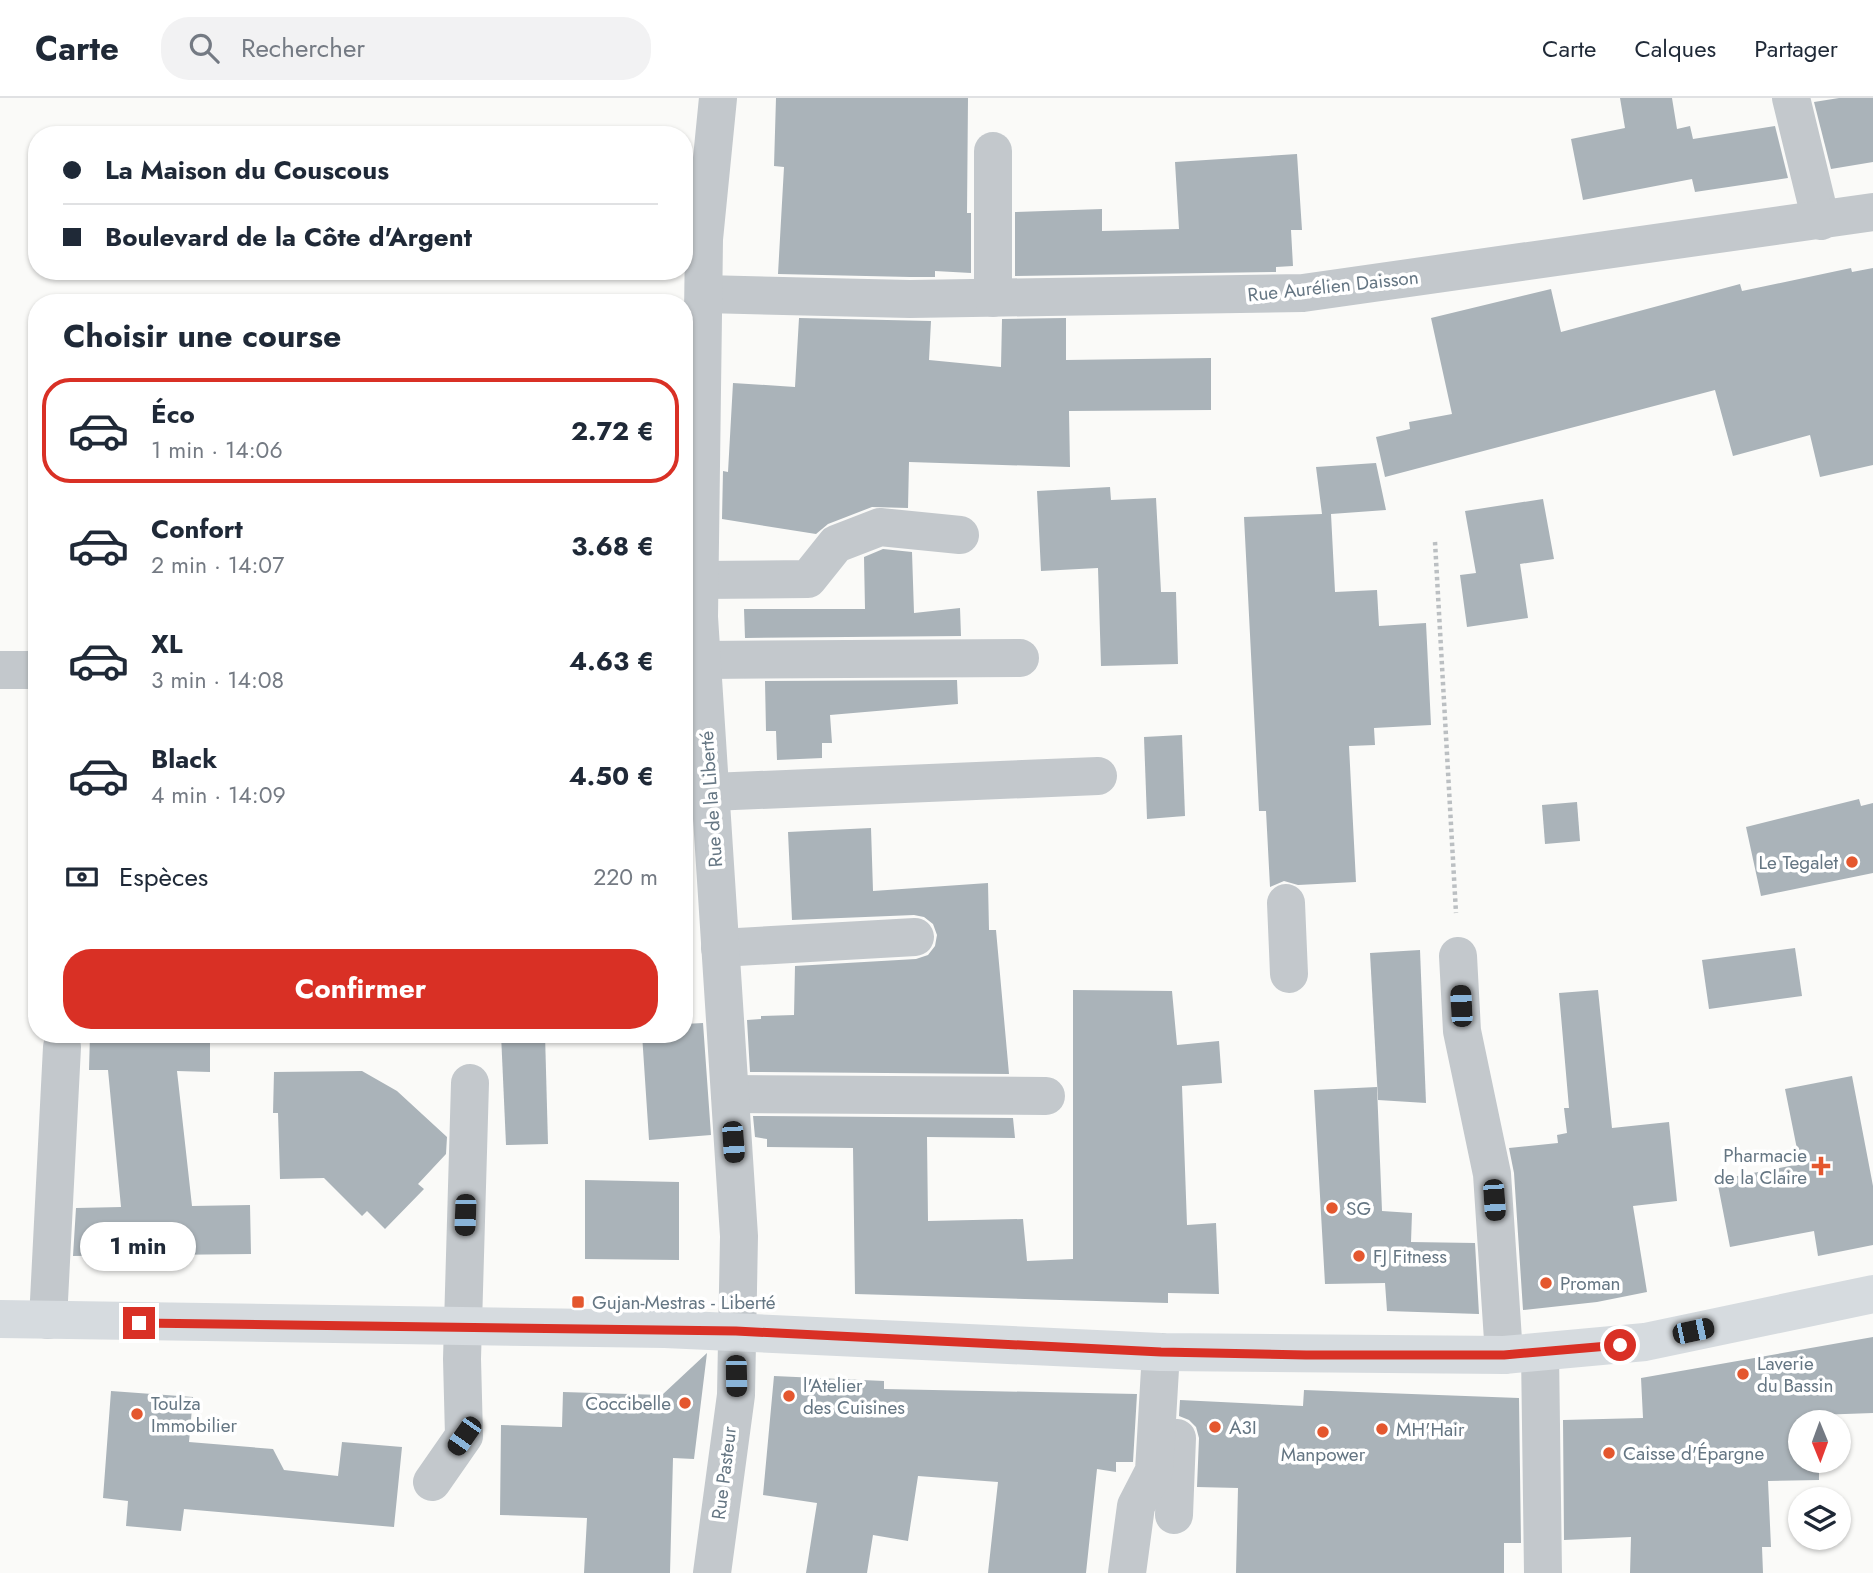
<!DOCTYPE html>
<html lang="fr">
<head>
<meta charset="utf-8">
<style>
  body { margin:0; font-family:Jost,sans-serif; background:#f2f2f3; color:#1f2937; height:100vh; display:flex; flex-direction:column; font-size:26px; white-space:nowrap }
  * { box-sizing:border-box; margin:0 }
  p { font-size:23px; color:#747a83 }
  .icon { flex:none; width:38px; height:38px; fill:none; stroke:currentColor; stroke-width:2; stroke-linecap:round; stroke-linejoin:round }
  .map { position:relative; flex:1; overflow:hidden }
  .details { position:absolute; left:28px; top:196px; width:665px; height:749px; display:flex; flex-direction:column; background:#fff; border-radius:28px; box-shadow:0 2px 5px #0004 }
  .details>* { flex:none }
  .banner { position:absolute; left:28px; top:28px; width:665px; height:154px; border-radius:28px; box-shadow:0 2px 5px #0004; display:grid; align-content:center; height:154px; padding:0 35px; background:#fff }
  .needle { width:46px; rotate:179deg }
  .tools { position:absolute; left:1788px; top:1312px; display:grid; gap:14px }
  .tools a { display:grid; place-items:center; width:63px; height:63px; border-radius:50%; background:#fff; box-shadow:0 2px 5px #0004; font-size:35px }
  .end { position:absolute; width:32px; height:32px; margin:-16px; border:9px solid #d93025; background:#fff; box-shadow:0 0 0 4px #fff }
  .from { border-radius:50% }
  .bubble { position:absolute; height:49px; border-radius:24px; background:#fff; box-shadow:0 2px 5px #0004; font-size:23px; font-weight:700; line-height:49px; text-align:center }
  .car { position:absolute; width:21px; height:42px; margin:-21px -10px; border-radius:9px; box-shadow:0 0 5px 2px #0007; background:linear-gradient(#222 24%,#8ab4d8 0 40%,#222 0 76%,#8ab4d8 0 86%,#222 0) }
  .banner b { display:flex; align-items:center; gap:24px; height:66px; font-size:26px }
  .banner b+b { border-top:2px solid #e0e1e3 }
  .banner i { width:18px; height:18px; background:#1f2937 }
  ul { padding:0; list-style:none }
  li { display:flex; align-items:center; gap:21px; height:105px; margin:0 14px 10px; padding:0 21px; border:4px solid transparent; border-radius:28px }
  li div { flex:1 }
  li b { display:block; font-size:26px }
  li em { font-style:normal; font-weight:700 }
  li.current { border-color:#d93025 }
  li>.icon { width:63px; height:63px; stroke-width:1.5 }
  h2 { padding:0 35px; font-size:32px; line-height:84px }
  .pay { display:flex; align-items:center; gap:18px; height:77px; padding:0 35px; font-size:26px }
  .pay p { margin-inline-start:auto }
  .cta { display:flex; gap:14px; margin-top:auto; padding:14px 35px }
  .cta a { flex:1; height:80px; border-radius:28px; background:#d93025; color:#fff; font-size:28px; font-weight:700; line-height:80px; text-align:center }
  header { display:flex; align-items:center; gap:42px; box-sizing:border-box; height:98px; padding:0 35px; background:#fff; border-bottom:2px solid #e0e1e3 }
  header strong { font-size:33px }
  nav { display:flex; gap:38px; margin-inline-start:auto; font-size:24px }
  .search { width:490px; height:63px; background:#f2f2f3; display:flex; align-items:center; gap:18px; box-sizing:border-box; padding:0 24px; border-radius:28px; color:#747a83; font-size:26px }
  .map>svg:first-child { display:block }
  .building { fill:#aab3b9 }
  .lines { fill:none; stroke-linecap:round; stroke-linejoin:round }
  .path { stroke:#bbbfc2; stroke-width:4.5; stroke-dasharray:3.5 3.5; stroke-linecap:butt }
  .minor { stroke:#c3c8cc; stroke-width:38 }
  .major { stroke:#d6dbdf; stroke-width:38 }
  .route { stroke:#d93025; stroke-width:9 }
  .poi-dot { fill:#e4572e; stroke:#fff; stroke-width:2.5 }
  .labels { text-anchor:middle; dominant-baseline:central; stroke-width:7; stroke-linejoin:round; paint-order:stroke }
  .street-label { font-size:19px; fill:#657683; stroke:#fff }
  .poi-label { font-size:19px; fill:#657683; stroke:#fff; text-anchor:start }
</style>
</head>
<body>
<header>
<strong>Carte</strong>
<div class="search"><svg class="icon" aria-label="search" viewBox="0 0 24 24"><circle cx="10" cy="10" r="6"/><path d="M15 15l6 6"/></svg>Rechercher</div>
<nav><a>Carte</a><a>Calques</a><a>Partager</a></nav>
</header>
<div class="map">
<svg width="1873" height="1475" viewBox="0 0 1873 1475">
  <rect width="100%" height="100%" fill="#fafaf8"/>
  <g class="building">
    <polygon points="776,0 968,0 967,115 971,115 971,175 935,173 935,179 910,179 778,176 784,69 774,68"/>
    <polygon points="1620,0 1672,0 1677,31 1690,28 1693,41 1775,28 1788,80 1695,94 1692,81 1583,102 1571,41 1625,30"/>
    <polygon points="1839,0 1873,0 1873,64 1831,71 1814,4"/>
    <polygon points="1297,56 1302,132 1291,132 1293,168 1276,169 1276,174 1015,178 1015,114 1102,111 1102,133 1179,131 1175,64"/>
    <polygon points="1851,170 1852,174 1873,170 1873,367 1820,379 1810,337 1733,358 1715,292 1385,379 1376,339 1410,331 1409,324 1452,316 1431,220 1551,191 1561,234 1740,186 1742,193"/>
    <polygon points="799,220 931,223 929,262 1001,269 1002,221 1066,220 1066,262 1211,260 1211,312 1069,313 1070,369 909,364 908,410 872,409 828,426 816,436 722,421 723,373 728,374 733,285 795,289"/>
    <polygon points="1376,365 1386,412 1331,416 1335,494 1377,492 1379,528 1426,525 1431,627 1374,630 1375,647 1349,648 1356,784 1298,787 1284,783 1270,789 1266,713 1259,713 1244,419 1322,416 1316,369"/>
    <polygon points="1110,389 1111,402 1156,400 1161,494 1176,494 1178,566 1101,568 1098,470 1041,473 1037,393"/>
    <polygon points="1543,401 1554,461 1520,466 1528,520 1467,529 1460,477 1476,475 1465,413"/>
    <polygon points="883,451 912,454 914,515 960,510 961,538 745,540 744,511 865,511 864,459"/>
    <polygon points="957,582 958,606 830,617 832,645 822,645 822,660 777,662 776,633 766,633 765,583"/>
    <polygon points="1182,637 1185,718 1147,721 1144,639"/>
    <polygon points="1859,701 1861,708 1873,705 1873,775 1761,798 1746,729"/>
    <polygon points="1577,704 1580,743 1545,746 1542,707"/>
    <polygon points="871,730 873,793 988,785 989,832 996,832 1009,976 750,974 747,922 761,921 761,918 794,917 795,868 916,861 928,857 935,848 937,837 933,826 924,819 914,817 792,822 788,734"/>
    <polygon points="1795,850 1802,898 1709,911 1702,862"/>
    <polygon points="1420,852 1426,1005 1378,1002 1370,855"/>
    <polygon points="1073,892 1172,893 1177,947 1219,943 1222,985 1182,988 1187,1127 1216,1125 1219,1196 1168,1195 1168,1205 855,1196 853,1050 767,1049 767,1041 755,1039 753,1018 1013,1020 1015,1040 927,1039 928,1123 1023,1121 1027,1163 1073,1161"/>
    <polygon points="1598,892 1612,1030 1669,1024 1677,1103 1633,1108 1647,1194 1597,1204 1523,1212 1514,1075 1509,1050 1558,1045 1557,1037 1567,1035 1564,1010 1569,1010 1559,895"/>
    <polygon points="703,925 711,1037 649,1042 642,936 684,936 684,926"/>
    <polygon points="90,936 210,936 210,974 177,973 192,1108 250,1107 251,1156 73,1158 76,1110 121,1109 108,972 89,972"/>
    <polygon points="501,936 545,936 548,1046 506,1047"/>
    <polygon points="362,973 397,993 447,1039 446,1056 418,1086 424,1091 385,1131 367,1113 362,1118 324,1080 280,1081 278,1015 273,1015 274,974"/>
    <polygon points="1852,978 1873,1088 1873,1147 1818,1158 1814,1133 1730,1149 1717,1082 1800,1066 1785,991"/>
    <polygon points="1377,989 1382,1113 1412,1115 1411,1144 1475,1145 1479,1216 1387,1213 1385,1185 1325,1186 1314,992"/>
    <polygon points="585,1082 679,1084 679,1162 585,1161"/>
    <polygon points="1873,1239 1873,1315 1817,1317 1817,1325 1801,1325 1801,1363 1819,1363 1819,1382 1768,1383 1771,1449 1762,1449 1763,1475 1630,1475 1631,1439 1564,1442 1563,1322 1643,1320 1641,1280"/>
    <polygon points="707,1255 694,1361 673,1360 670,1475 584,1475 587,1420 500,1417 501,1327 562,1329 563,1294 662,1297"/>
    <polygon points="774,1278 884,1283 884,1291 1137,1296 1133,1364 1116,1364 1116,1374 1097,1371 1086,1475 988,1475 998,1384 918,1378 908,1443 873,1437 867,1475 806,1475 817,1405 763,1397"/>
    <polygon points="1304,1292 1519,1300 1521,1445 1504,1445 1504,1475 1236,1475 1238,1390 1197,1389 1199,1340 1196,1329 1189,1322 1179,1318 1180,1302 1303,1308"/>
    <polygon points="111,1293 193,1299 189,1344 273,1351 284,1372 338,1378 342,1344 402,1349 394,1429 184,1411 181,1433 126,1428 128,1403 103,1400"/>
  </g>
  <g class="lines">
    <polyline class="path" points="1435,444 1456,815"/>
    <g class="minor">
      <polyline points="1791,0 1821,123"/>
      <polyline points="704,196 910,201 1303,195 1873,114"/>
      <polyline points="993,200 993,53"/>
      <polyline points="699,482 808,481 836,446 880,429 960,437"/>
      <polyline points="702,562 1020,560"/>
      <polyline points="0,572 37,572"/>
      <polyline points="711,694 1098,678"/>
      <polyline points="1286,805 1289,876"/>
      <polyline points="720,850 915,839"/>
      <polyline points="1458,858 1462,933 1492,1076 1504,1257"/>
      <polyline points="730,996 1046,998"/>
      <polyline points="48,1222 62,949"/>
      <polyline points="1540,1254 1543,1475"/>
      <polyline points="432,1384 464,1338 462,1261 470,985"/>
      <polyline points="1174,1417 1177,1340"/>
      <polyline points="712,1475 736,1297 739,1138 699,519 704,141 718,0"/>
      <polyline points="1127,1475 1136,1408 1154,1373 1161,1254"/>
    </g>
    <polyline class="major" points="0,1221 665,1231 1161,1254 1504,1257 1645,1244 1873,1196"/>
  </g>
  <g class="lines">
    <polyline class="route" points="139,1225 736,1233 1161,1254 1306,1257 1504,1257 1620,1247"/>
  </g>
  <g class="poi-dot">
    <circle cx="1852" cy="764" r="7"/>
    <path d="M1817.5 1057.5h7v7h7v7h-7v7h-7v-7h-7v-7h7z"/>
    <circle cx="1332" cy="1110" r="7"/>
    <circle cx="1359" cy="1158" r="7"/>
    <circle cx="1546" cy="1185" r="7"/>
    <rect x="571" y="1197" width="14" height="14" rx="3.5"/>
    <circle cx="1743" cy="1276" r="7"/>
    <circle cx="789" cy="1298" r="7"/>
    <circle cx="685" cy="1305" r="7"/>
    <circle cx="137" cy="1316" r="7"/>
    <circle cx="1215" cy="1329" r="7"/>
    <circle cx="1382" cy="1331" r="7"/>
    <circle cx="1323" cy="1334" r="7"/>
    <circle cx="1609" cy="1355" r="7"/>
  </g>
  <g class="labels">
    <g class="street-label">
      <text transform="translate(1333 188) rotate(-6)">Rue Aurélien Daisson</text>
      <text transform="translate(711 701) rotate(-94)">Rue de la Liberté</text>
      <text transform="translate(724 1375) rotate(-83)">Rue Pasteur</text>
    </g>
    <g class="poi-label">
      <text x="1838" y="764" text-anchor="end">Le Tegalet</text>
      <text x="1807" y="1057" text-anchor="end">Pharmacie<tspan x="1807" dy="22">de la Claire</tspan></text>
      <text x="1346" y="1110">SG</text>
      <text x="1373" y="1158">FJ Fitness</text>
      <text x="1560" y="1185">Proman</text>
      <text x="592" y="1204">Gujan-Mestras - Liberté</text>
      <text x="1757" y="1265">Laverie<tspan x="1757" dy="22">du Bassin</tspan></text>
      <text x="803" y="1287">l'Atelier<tspan x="803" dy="22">des Cuisines</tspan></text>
      <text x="151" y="1305">Toulza<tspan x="151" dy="22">Immobilier</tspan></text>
      <text x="671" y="1305" text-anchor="end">Coccibelle</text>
      <text x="1229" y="1329">A3I</text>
      <text x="1396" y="1331">MH'Hair</text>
      <text x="1623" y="1355">Caisse d'Épargne</text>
      <text x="1323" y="1356" text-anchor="middle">Manpower</text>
    </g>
  </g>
</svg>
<div class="tools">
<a><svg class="needle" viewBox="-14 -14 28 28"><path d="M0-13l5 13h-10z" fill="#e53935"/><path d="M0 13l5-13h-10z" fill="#747a83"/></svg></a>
<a><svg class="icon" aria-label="layers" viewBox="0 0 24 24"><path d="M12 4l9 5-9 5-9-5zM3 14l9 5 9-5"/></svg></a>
</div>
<i class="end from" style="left:1620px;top:1247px"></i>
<i class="end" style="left:139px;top:1225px"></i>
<div class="bubble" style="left:80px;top:1124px;width:116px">1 min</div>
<i class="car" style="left:1461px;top:908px;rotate:357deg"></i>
<i class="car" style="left:733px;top:1044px;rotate:176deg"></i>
<i class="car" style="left:1494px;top:1102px;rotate:176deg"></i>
<i class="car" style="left:465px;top:1117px;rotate:182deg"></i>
<i class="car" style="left:1693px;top:1233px;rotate:78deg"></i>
<i class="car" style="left:736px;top:1278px;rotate:179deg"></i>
<i class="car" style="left:464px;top:1338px;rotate:215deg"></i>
<div class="banner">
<b><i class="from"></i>La Maison du Couscous</b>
<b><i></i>Boulevard de la Côte d'Argent</b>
</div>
<section class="details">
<h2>Choisir une course</h2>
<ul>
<li class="current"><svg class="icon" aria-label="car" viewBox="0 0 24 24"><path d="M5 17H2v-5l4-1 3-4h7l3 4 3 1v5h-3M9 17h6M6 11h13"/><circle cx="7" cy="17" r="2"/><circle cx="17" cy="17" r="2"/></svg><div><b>Éco</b><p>1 min · 14:06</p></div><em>2.72 €</em></li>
<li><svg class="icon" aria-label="car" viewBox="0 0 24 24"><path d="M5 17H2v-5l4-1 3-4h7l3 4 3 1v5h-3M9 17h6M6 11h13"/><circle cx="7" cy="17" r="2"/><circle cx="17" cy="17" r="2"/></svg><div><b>Confort</b><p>2 min · 14:07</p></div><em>3.68 €</em></li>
<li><svg class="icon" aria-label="car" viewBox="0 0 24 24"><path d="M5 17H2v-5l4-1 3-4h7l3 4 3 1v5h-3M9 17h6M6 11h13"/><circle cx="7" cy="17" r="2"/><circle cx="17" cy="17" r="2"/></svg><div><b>XL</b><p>3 min · 14:08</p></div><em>4.63 €</em></li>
<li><svg class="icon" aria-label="car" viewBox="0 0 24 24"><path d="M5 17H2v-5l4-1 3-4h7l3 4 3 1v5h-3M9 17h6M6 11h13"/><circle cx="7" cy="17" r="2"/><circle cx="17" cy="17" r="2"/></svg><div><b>Black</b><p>4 min · 14:09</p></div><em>4.50 €</em></li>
</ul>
<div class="pay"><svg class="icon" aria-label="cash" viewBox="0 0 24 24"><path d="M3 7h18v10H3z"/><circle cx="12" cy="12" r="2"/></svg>Espèces<p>220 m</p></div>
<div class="cta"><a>Confirmer</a></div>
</section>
</div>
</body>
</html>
